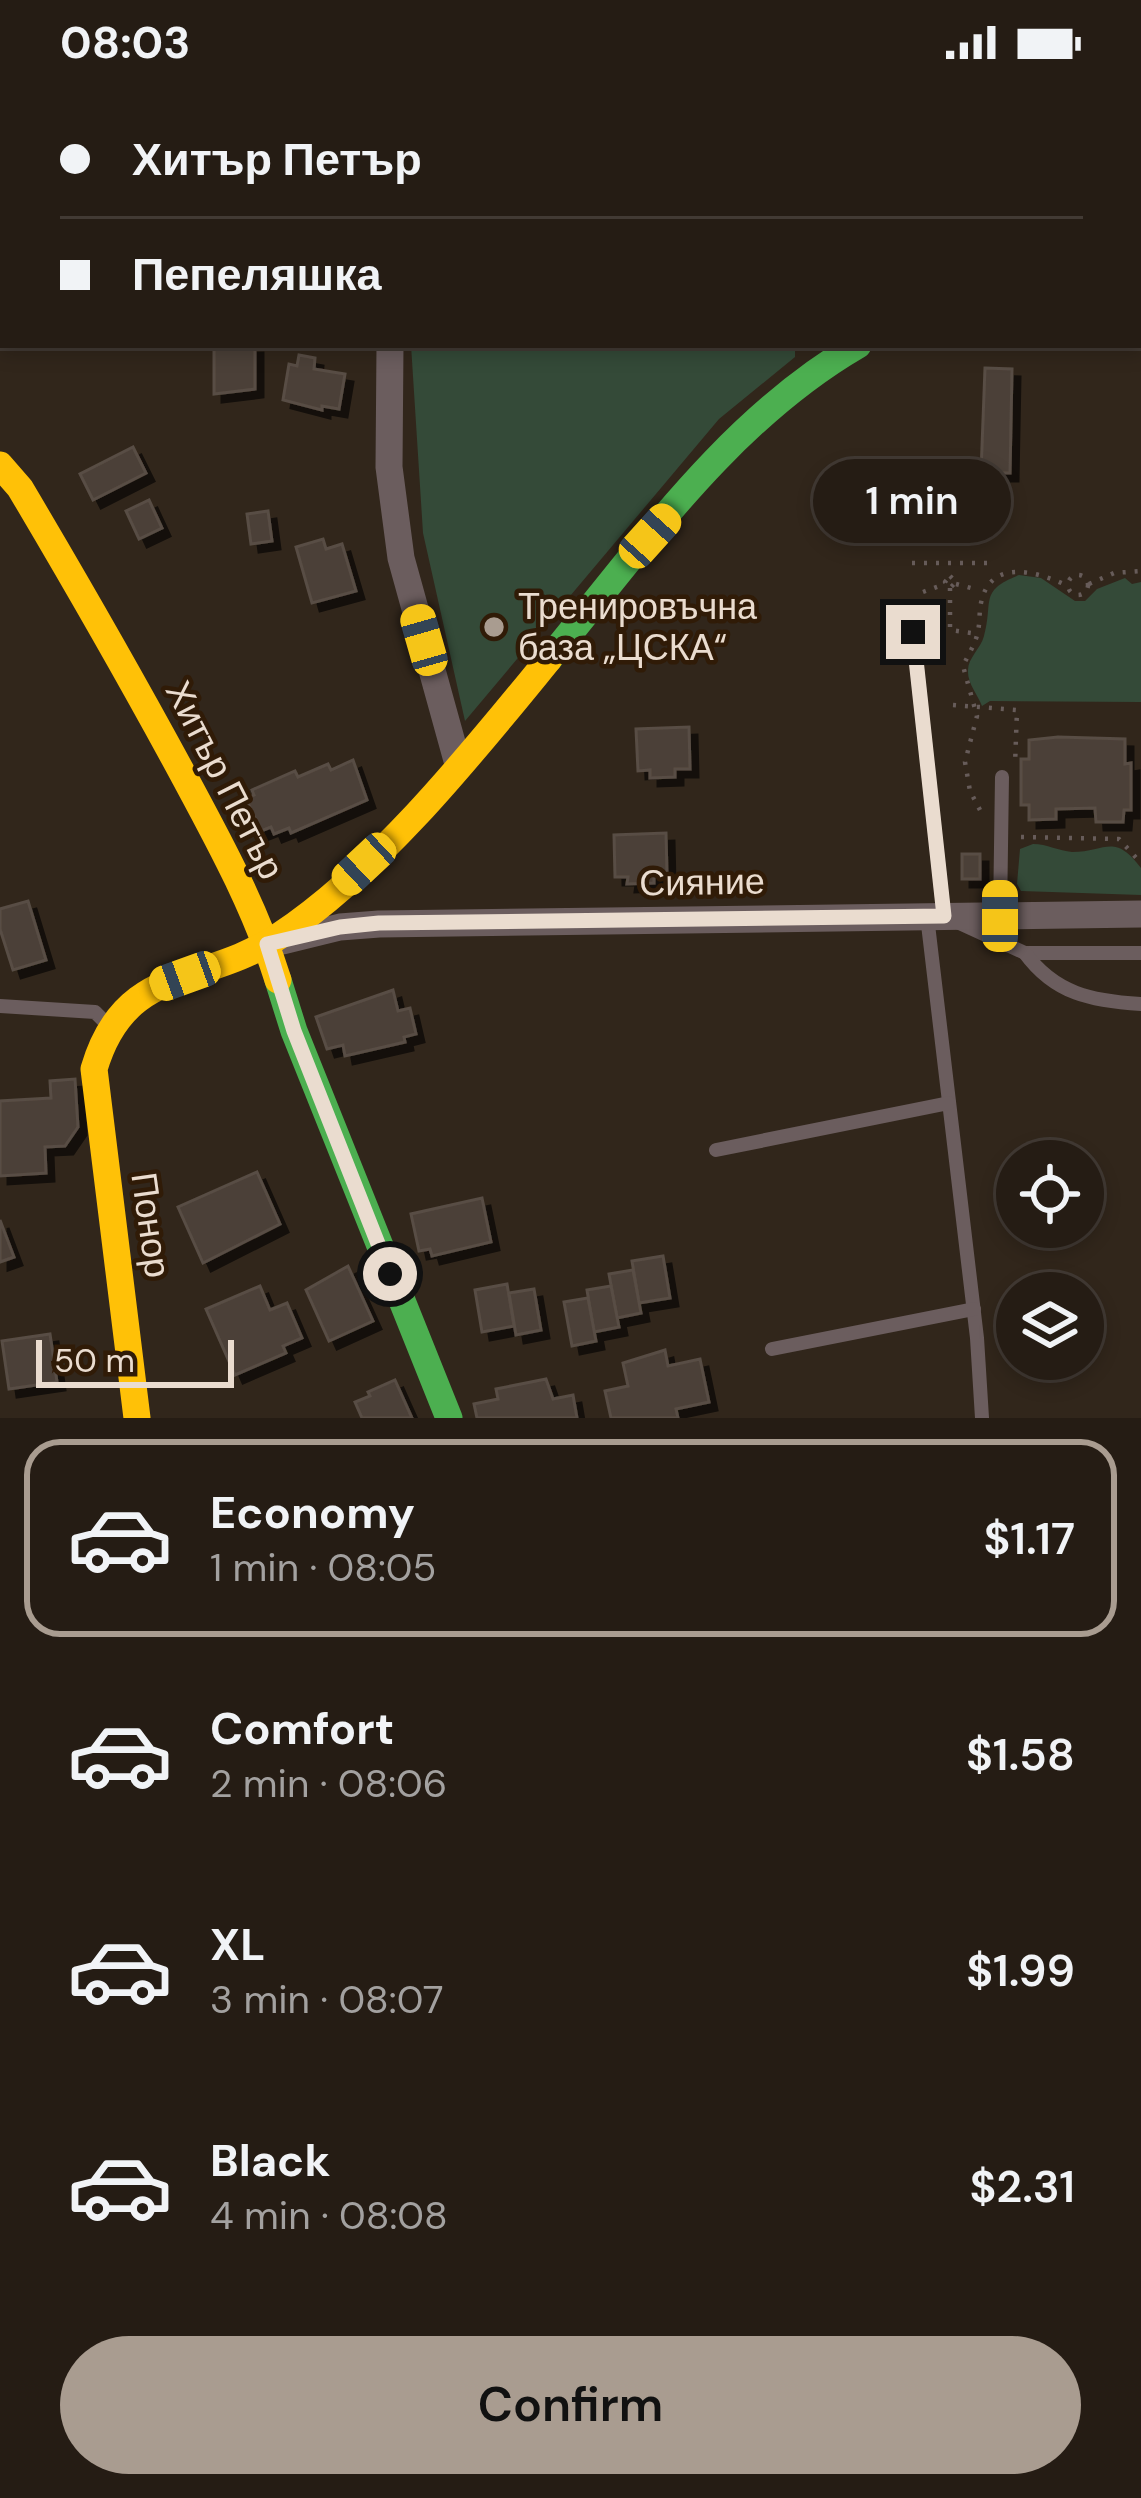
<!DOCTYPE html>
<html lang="en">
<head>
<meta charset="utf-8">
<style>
  body { margin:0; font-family:"DM Sans",sans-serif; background:#312922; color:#f1f3f6; height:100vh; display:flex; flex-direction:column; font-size:45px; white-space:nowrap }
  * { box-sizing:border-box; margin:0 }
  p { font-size:39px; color:#a3a1a0 }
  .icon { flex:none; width:66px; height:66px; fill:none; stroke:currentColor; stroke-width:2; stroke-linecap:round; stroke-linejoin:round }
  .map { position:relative; height:1334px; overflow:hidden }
  .sheet { display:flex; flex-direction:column; background:#251c14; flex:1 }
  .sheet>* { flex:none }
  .guide { position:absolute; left:0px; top:0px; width:1143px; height:264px; box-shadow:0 6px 18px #0003,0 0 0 3px #423a34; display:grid; align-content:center; height:264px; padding:0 60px; background:#251c14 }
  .buttons { position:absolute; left:996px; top:1056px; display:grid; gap:24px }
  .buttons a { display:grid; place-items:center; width:108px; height:108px; border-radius:50%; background:#251c14; box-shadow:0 6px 18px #0003,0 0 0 3px #423a34; font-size:60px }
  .scale { position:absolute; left:36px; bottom:30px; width:198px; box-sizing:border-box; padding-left:12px; border:6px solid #eadccf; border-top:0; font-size:33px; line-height:42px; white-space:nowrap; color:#eadccf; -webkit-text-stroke:9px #301b07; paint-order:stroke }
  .end { position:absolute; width:54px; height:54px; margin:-27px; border:15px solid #eadccf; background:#111; box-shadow:0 0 0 6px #111 }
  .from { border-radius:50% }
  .bubble { position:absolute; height:84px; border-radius:42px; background:#251c14; box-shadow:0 6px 18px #0003,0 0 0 3px #423a34; font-size:39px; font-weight:600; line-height:84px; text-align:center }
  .car { position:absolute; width:36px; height:72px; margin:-36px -18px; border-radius:15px; box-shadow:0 0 9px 3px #0007; background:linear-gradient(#f5c518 24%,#345 0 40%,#f5c518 0 76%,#345 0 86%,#f5c518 0) }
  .guide b { display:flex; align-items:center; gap:42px; height:114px; font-size:45px }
  .guide b+b { border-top:3px solid #423a34 }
  .guide i { width:30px; height:30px; background:#f1f3f6 }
  ul { padding:21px 0 0; list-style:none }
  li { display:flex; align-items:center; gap:36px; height:198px; margin:0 24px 18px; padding:0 36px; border:6px solid transparent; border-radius:36px }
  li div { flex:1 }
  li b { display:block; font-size:45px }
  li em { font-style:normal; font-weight:600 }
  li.on { border-color:#a99c90 }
  li>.icon { width:108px; height:108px; stroke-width:1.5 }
  .button { display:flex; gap:24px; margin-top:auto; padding:24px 60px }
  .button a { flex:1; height:138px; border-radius:72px; background:#a99c90; color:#111; font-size:48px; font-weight:600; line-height:138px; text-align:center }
  .status { display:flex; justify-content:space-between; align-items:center; height:84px; padding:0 60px; background:#251c14; direction:ltr }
  .status svg { height:33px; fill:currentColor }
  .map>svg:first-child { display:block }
  .green { fill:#344a38 }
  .building { fill:#4c4038; stroke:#584d44; stroke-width:3; filter:url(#shadow) }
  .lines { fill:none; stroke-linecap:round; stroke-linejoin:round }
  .path { stroke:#675c5a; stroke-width:4.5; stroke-dasharray:3 9; stroke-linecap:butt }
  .lane { stroke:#6b5d5e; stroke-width:14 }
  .street { stroke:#6b5d5e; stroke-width:27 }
  .fast { stroke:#4caf50; stroke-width:27 }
  .slow { stroke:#ffc107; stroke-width:27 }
  .route { stroke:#eadccf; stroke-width:15 }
  .poi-dot { fill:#a99c90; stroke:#301b07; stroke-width:4.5 }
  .labels { text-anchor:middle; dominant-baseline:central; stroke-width:9; stroke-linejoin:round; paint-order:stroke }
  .poi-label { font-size:36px; fill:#eadccf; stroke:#301b07; text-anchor:start }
  .street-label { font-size:36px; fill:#eadccf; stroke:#301b07 }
</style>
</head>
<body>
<div class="status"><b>08:03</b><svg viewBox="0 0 49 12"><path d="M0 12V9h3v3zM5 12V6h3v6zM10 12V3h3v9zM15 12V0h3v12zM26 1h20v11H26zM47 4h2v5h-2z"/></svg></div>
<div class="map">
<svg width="1141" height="1334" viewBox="0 0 1141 1334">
  <defs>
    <filter id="shadow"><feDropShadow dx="8" dy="8" stdDeviation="0" flood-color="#0009"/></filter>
  </defs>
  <rect width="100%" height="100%" fill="#31261b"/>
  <g class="green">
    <polygon points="428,0 1141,0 1141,96 1140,3 427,3"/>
    <polygon points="411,261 795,261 795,273 719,335 465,637 423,449"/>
    <path d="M1019 491 1041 494 1075 517H1085L1097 505 1125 494 1132 500 1141 498V767V618L990 617 982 622C978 611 967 599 968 586 968 574 981 564 984 552 994 517 978 507 1019 491Z"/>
    <path d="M1033 760C1047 760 1059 767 1072 768 1106 768 1114 748 1141 784V811L1021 807 1017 800 1020 765Z"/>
  </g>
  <g class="building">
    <polygon points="255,261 255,305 214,310 214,262"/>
    <polygon points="299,271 315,274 314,285 345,290 339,325 322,322 322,326 283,316 289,280 297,282"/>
    <polygon points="985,284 1012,285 1010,389 981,389"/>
    <polygon points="133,363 146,389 93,416 80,390"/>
    <polygon points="149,416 162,444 139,455 126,427"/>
    <polygon points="268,427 272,457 251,460 247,430"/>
    <polygon points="323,455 326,465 342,460 356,507 312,519 296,463"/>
    <polygon points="689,643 690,685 675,685 675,693 650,694 650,686 638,687 636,645"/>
    <polygon points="1058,653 1125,655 1125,680 1131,679 1131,726 1124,726 1123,738 1096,738 1095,724 1056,725 1056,735 1029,736 1029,721 1021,721 1021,675 1029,675 1029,656"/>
    <polygon points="353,676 367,716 291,749 289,744 274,750 271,743 261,747 246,715 254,711 252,706 295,687 298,693 328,680 331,686"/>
    <polygon points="666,749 667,791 654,792 654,799 627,800 628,793 615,793 614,751"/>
    <rect x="962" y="770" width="18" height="25"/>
    <polygon points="28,817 46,876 13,886 0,845 0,825"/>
    <polygon points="393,906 398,927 410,924 416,950 404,953 405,958 345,972 343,961 327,965 316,933"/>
    <polygon points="75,995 78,1043 65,1062 45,1063 46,1089 0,1092 0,1017 51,1014 50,997"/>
    <polygon points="257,1088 280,1140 203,1179 178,1123"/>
    <polygon points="482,1114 491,1158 432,1172 430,1165 419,1167 411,1130"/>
    <polygon points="0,1136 14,1173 0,1178"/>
    <polygon points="663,1172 670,1214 639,1219 632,1177"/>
    <polygon points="348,1182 373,1237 329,1257 306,1206"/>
    <polygon points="633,1186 641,1229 617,1234 609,1190"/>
    <polygon points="507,1200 514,1242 482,1248 475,1206"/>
    <polygon points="260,1202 270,1226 287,1219 302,1254 283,1262 286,1269 235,1291 206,1225"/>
    <polygon points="611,1202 619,1243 594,1248 587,1206"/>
    <polygon points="534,1205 541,1246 516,1251 509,1209"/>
    <polygon points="588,1214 596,1257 572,1262 564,1218"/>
    <polygon points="50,1250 57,1298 9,1305 2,1257"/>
    <polygon points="665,1266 668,1282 700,1275 709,1318 676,1325 678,1334 611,1334 605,1307 628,1302 623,1279"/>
    <polygon points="546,1295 553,1315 573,1311 577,1334 477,1334 474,1320 498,1315 496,1305"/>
    <polygon points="395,1296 412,1334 362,1334 355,1318 370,1312 368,1308"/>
  </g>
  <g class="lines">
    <g class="path">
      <polyline points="912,479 990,479"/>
      <circle cx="1078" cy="501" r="10"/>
      <polygon points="950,492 956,498 950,504 945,498"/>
      <polyline points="956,500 975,505"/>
      <polyline points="1089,500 1114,489 1141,487"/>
      <polyline points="950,504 950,546 978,550"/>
      <polyline points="923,508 945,500"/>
      <polyline points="953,621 1017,626 1015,681"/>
      <path d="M980 726 970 707 965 678 977 632 963 582C968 571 976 559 978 547 980 538 979 528 981 519 990 473 1039 488 1068 502"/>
      <polyline points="1021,753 1119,755 1141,779"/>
    </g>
    <g class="lane">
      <polyline points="913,548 944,832 1025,869 1141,869"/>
      <polyline points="927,832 977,1254 982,1334"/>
      <polyline points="1000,832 1002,693"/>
      <path d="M1025 869C1055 910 1092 917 1141 920"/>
      <polyline points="0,922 95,928 108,941"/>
      <polyline points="716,1066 949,1019"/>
      <polyline points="772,1265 974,1225"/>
    </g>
    <g class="street">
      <polyline points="308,0 310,3"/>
      <polyline points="178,3 191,0"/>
      <polyline points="395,3 395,0"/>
      <polyline points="1133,3 1135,0"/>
      <polyline points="1140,116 1141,116"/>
      <polyline points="1140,227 1141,227"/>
      <polyline points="390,261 389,383 401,474 458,680"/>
      <polyline points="283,857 340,843 379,840 1141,830"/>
    </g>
    <g class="fast">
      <path d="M549 575C643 461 729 336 858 261"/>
      <polyline points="278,896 294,947 449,1334"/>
    </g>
    <g class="slow">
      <path d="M0 381 20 404C77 500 132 596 185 694 220 759 256 825 278 896"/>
      <path d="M137 1334 94 985C125 879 203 903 279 852 380 785 473 668 549 575"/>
    </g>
  </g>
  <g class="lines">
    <polyline class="route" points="390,1190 294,947 267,860 340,843 379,839 944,832 913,548"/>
  </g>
  <circle class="poi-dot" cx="494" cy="543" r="12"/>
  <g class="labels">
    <g class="poi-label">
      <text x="518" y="522">Тренировъчна<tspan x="518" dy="41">база „ЦСКА“</tspan></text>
    </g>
    <g class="street-label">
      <text transform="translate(225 696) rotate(63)">Хитър Петър</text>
      <text transform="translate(702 798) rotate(-1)">Сияние</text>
      <text transform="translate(151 1141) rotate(82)">Понор</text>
    </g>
  </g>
</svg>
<div class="buttons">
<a><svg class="icon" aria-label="locate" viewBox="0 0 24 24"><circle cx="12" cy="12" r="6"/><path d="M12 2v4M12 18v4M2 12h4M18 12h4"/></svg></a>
<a><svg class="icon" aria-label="layers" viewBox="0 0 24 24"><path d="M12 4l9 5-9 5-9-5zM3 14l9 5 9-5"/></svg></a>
</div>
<div class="scale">50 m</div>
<i class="end from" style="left:390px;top:1190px"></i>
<i class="end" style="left:913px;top:548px"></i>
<div class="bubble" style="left:813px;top:375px;width:198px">1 min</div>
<i class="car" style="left:650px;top:452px;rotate:42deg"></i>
<i class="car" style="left:424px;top:556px;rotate:344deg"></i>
<i class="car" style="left:364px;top:780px;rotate:227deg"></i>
<i class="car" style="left:1000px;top:832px;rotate:0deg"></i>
<i class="car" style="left:185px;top:892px;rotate:250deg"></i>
<div class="guide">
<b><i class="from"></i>Хитър Петър</b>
<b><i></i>Пепеляшка</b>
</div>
</div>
<section class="sheet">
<ul>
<li class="on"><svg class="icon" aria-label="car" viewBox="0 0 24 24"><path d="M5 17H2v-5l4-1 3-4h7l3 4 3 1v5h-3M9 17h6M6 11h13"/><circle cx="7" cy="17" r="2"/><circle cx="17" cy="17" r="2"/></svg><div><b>Economy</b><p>1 min · 08:05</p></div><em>$1.17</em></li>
<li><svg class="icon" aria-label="car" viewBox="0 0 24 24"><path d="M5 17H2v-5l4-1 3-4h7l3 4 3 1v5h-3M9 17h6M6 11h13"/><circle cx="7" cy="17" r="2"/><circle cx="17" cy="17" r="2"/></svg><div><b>Comfort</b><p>2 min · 08:06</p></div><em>$1.58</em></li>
<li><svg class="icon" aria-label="car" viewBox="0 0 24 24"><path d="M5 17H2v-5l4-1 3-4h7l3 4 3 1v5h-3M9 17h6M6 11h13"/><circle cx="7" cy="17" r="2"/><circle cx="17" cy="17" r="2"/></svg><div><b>XL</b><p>3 min · 08:07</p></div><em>$1.99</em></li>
<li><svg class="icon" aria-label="car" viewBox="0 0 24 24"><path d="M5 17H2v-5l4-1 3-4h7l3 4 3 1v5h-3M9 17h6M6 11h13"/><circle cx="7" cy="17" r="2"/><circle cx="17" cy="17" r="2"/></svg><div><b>Black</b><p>4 min · 08:08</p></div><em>$2.31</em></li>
</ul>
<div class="button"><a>Confirm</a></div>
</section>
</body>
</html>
